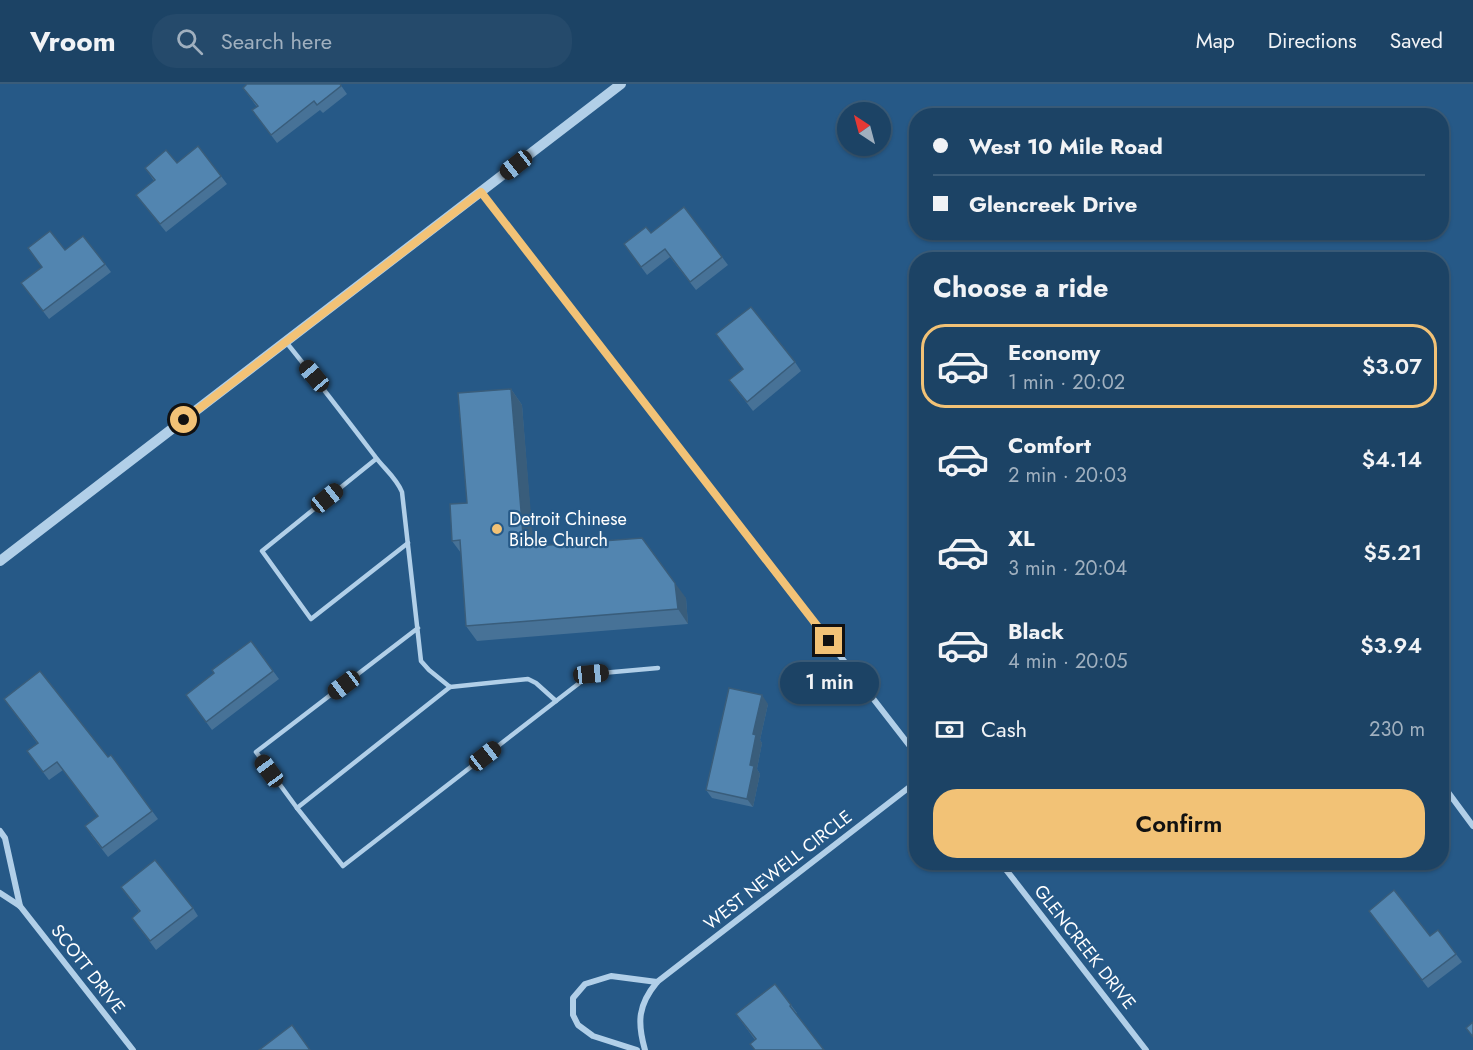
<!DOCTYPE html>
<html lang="en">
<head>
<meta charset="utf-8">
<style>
  body { margin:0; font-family:Jost,sans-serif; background:#254a6b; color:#f1f3f6; height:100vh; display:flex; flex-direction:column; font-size:22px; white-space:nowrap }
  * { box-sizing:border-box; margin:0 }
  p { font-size:20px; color:#a0b0bf }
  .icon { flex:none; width:33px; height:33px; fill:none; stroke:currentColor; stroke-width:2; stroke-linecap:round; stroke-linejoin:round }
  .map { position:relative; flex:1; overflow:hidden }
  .details { position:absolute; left:909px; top:168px; width:540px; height:618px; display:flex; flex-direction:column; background:#1c4365; border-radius:24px; box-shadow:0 2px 4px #0004,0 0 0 2px #3a5c79 }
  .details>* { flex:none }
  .hud { position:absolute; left:909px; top:24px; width:540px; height:132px; border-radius:24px; box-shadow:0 2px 4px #0004,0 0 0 2px #3a5c79; display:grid; align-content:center; height:132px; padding:0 24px; background:#1c4365 }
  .needle { width:39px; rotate:324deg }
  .buttons { position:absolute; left:837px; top:18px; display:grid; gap:12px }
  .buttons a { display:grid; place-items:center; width:54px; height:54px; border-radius:50%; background:#1c4365; box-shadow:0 2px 4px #0004,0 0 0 2px #3a5c79; font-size:30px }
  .end { position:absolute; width:27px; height:27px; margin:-14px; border:8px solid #f2c276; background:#111; box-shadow:0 0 0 3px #111 }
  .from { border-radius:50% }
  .bubble { position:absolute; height:42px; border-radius:21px; background:#1c4365; box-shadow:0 2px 4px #0004,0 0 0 2px #3a5c79; font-size:20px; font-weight:600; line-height:42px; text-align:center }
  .car { position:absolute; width:18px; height:36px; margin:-18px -9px; border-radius:8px; box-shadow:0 0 4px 2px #0007; background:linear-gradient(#222 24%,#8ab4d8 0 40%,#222 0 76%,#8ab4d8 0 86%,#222 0) }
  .hud b { display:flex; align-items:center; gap:21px; height:57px; font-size:22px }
  .hud b+b { border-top:2px solid #3a5c79 }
  .hud i { width:15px; height:15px; background:#f1f3f6 }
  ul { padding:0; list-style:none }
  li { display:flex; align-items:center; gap:18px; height:84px; margin:0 12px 9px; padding:0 12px; border:3px solid transparent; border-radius:24px }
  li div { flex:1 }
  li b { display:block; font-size:22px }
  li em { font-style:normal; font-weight:600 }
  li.selected { border-color:#f2c276 }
  li>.icon { width:54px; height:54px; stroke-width:1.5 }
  h2 { padding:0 24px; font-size:27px; line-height:72px }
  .pay { display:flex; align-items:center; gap:15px; height:66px; padding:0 24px; font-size:22px }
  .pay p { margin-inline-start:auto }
  .action { display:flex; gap:12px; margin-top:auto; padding:12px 24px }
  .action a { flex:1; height:69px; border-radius:24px; background:#f2c276; color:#111; font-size:24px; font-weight:600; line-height:69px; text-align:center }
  header { display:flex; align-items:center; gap:36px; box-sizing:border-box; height:84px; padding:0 30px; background:#1c4365; border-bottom:2px solid #3a5c79 }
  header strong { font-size:28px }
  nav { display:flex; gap:33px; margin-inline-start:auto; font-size:21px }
  .search { width:420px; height:54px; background:#254a6b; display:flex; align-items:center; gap:15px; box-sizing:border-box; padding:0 21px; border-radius:24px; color:#a0b0bf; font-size:22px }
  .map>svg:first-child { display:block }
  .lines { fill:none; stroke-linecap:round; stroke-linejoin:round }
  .service { stroke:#b1cfe8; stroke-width:4.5 }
  .minor { stroke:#b1cfe8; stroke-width:6 }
  .tertiary { stroke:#b1cfe8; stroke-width:10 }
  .wall { fill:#477297 }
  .shaded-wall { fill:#395d7b }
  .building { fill:#5285b0; stroke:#395d7b; stroke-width:1.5 }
  .route { stroke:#f2c276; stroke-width:8 }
  .poi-dot { fill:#f2c276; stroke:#265987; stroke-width:2 }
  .labels { text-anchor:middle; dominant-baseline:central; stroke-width:4.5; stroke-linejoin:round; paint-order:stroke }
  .poi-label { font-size:18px; fill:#fff; stroke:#265987; text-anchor:start }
  .street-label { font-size:18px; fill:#fff; stroke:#265987 }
</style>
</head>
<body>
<header>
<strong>Vroom</strong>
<div class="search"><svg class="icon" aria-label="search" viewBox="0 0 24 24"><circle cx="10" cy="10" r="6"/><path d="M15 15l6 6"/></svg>Search here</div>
<nav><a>Map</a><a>Directions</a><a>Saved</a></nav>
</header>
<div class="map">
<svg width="1473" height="966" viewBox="0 0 1473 966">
  <rect width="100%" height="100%" fill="#265987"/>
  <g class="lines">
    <g class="service">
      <path d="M286 258C316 295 345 333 374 371 383 384 396 393 402 408L421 577 429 586 450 603 528 595 536 599 556 617 343 782 297 724 256 668 418 544"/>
      <polyline points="376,375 262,467 311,535 408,459"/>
      <polyline points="556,617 591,590 658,584"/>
      <polyline points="297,724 450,603"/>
    </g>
    <g class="minor">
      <polyline points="481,108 916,670"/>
      <polyline points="1442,700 1473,742"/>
      <polyline points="0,747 5,754 20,822"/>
      <polyline points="1000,778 1146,966"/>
      <polyline points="0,809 20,822 133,966"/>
      <polyline points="637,966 593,952 578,941 573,931 573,914 585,900 611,892 657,898"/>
      <path d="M645 966C637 938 638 921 657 898L916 698"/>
    </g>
    <polyline class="tertiary" points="0,477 621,0"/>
  </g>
  <g class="wall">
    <polygon points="340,0 347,10 323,29 320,26 277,59 252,26 257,23 243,4"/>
    <polygon points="177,79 221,92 227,100 166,148 136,111 154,97 145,84"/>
    <polygon points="651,149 722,173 728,181 696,206 670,173 647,191 624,160"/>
    <polygon points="28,164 65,166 105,180 111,188 49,235 21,199 42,183"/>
    <polygon points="716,250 795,278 801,287 753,327 729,296 743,285"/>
    <polygon points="511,305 522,321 533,463 686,514 688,540 477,557 466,542 461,469 452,457"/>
    <polygon points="251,557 279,595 212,646 186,611 214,589"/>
    <polygon points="4,615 108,673 111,671 158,735 108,773 91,751 98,733 63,686 49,696 33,675 37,659"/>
    <polygon points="768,620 760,656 762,659 757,685 760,690 753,723 712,714 706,706"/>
    <polygon points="121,803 193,824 198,832 156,866 132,834 139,827"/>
    <polygon points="1369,827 1430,852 1456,870 1462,878 1428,904"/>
    <polygon points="791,921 797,929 755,956 736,930"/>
  </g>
  <g class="shaded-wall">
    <polygon points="511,305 522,321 535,479 524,463"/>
    <polygon points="675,499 686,514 688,540 678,525"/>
    <polygon points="762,611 768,620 760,656 762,659 757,685 760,690 753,723 747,715 750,681 753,650"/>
  </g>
  <g class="building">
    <polygon points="247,0 340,0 341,2 317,21 314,17 271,51 252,26 258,22 243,4"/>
    <polygon points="198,62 221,92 160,140 136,111 155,96 145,84 166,66 177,79"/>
    <polygon points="684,123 722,173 690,198 665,165 641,183 624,160 646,143 651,149"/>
    <polygon points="50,147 65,166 83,152 105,180 43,227 21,199 42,183 28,164"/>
    <polygon points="751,223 795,278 747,318 729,296 743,285 716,250"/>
    <polygon points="511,305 524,463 642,454 675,499 678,525 466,542 460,456 452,457 450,420 467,419 458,309"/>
    <polygon points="251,557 273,587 206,638 186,611 214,589 212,586"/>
    <polygon points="40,587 108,673 111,671 152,727 102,764 85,742 98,732 57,678 43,688 27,667 38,659 4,615"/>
    <polygon points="729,604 762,611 753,650 756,651 750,681 754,682 747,715 706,706"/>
    <polygon points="155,776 193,824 150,857 132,834 140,827 121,803"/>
    <polygon points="1394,806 1430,852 1438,846 1456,870 1422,896 1369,827"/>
    <polygon points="775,900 791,921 790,922 824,966 755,966 750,960 756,955 736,930"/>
    <polygon points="1473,938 1473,953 1466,944"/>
    <polygon points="292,941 310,966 259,966"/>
  </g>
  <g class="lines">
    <polyline class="route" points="184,336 481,108 829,557"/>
  </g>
  <circle class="poi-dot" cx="497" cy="445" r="6"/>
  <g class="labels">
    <g class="poi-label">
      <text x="509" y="435">Detroit Chinese<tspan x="509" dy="21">Bible Church</tspan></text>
    </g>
    <g class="street-label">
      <text transform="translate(778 786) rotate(-38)">WEST NEWELL CIRCLE</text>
      <text transform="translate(1085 863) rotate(52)">GLENCREEK DRIVE</text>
      <text transform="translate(88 885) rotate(52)">SCOTT DRIVE</text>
    </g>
  </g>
</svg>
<div class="buttons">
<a><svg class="needle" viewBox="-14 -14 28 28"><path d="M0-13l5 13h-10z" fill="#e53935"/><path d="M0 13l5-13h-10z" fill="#a0b0bf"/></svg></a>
</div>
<i class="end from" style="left:184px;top:336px"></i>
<i class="end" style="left:829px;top:557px"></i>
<div class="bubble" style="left:780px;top:578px;width:99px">1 min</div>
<i class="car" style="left:516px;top:81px;rotate:232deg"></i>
<i class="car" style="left:314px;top:292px;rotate:320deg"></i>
<i class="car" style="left:327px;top:414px;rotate:51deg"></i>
<i class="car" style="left:591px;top:590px;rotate:84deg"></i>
<i class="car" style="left:344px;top:601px;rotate:233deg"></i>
<i class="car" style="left:485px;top:672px;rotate:52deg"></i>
<i class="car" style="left:269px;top:687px;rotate:324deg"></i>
<div class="hud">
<b><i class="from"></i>West 10 Mile Road</b>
<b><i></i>Glencreek Drive</b>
</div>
<section class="details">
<h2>Choose a ride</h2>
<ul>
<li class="selected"><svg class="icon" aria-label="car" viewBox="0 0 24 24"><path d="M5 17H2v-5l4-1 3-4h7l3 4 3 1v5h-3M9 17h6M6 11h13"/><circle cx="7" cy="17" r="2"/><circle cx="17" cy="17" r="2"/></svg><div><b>Economy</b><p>1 min · 20:02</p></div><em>$3.07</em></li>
<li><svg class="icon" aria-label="car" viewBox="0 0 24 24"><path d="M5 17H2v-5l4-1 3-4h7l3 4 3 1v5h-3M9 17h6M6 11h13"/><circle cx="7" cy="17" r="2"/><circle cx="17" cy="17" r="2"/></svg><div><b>Comfort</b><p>2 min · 20:03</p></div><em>$4.14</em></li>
<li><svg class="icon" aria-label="car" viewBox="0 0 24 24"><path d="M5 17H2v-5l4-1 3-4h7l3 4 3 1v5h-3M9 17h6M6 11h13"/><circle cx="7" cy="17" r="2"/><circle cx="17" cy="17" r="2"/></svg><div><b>XL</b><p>3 min · 20:04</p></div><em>$5.21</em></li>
<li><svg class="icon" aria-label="car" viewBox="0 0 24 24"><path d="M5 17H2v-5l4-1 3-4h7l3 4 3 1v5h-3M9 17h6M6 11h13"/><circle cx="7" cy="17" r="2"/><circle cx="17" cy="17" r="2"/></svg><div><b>Black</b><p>4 min · 20:05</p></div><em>$3.94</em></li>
</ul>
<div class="pay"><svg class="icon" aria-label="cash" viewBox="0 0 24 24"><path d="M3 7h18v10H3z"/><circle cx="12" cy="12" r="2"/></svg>Cash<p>230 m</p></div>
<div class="action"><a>Confirm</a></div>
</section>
</div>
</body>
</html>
